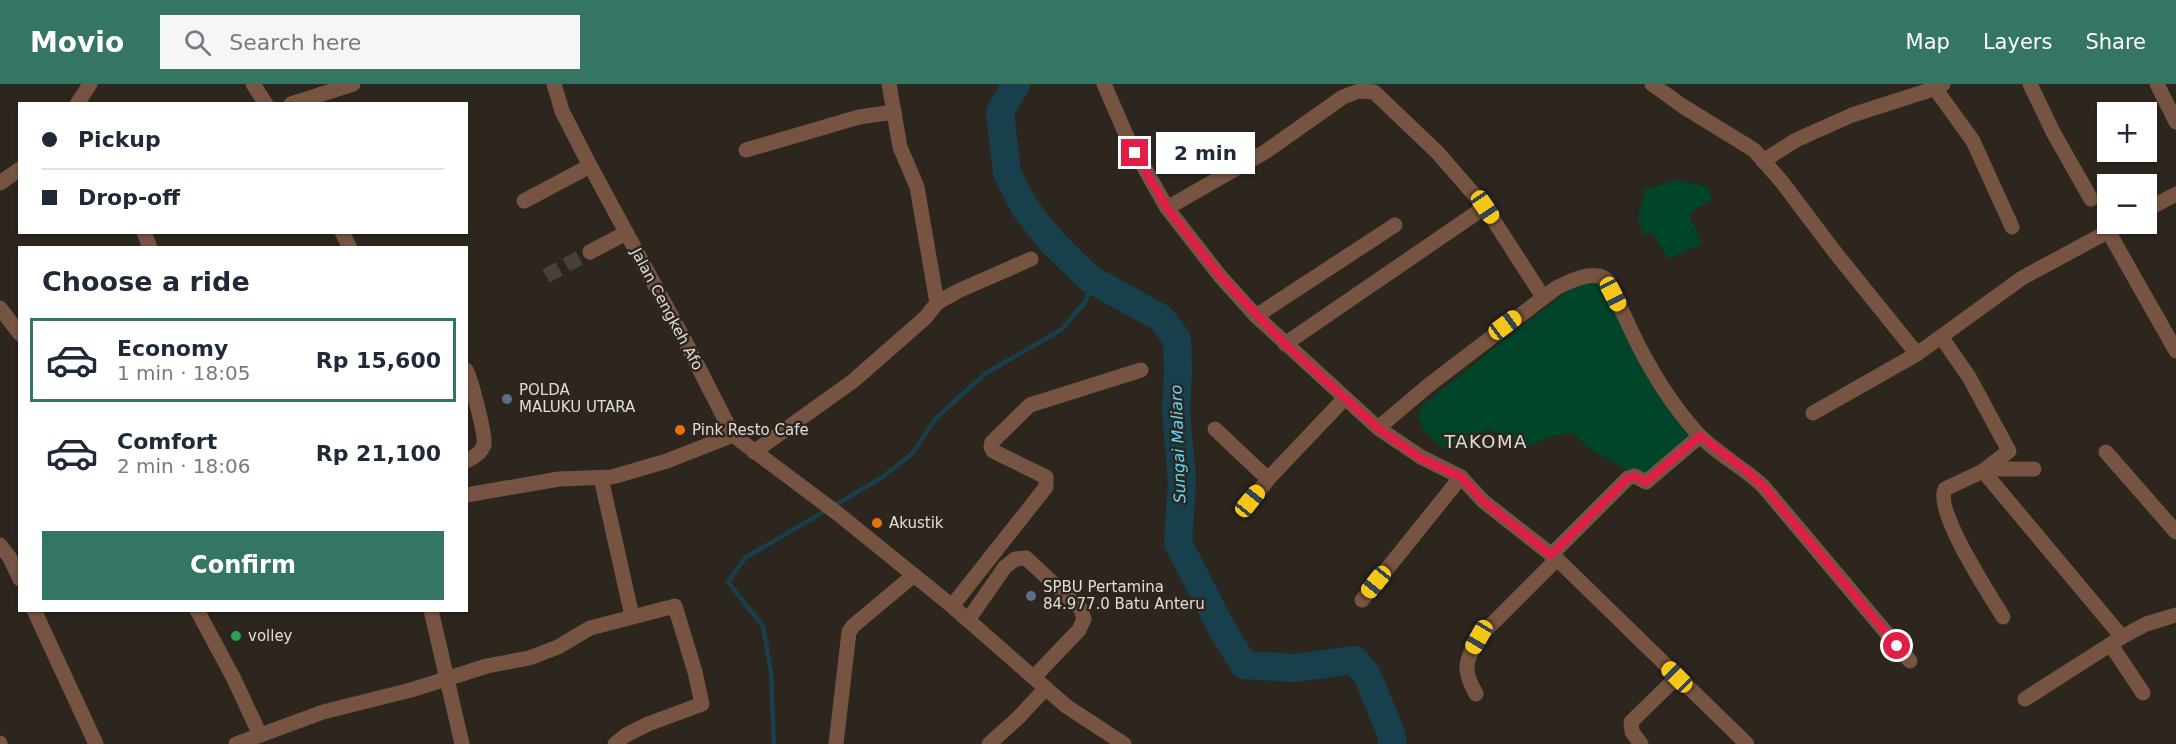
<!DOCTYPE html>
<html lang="en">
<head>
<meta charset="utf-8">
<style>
  body { margin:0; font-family:"DejaVu Sans",sans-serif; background:#f6f6f7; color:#1f2937; height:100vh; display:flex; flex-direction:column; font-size:22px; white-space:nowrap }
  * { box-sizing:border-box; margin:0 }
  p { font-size:20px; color:#747a83 }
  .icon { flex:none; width:33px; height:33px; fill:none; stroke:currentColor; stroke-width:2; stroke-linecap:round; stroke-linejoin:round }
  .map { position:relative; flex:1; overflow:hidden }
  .side { position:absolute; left:18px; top:162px; width:450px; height:366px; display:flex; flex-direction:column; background:#fff; border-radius:0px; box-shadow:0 2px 4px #0004 }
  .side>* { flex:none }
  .top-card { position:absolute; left:18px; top:18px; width:450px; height:132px; border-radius:0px; box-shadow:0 2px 4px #0004; display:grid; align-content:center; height:132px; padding:0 24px; background:#fff }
  .controls { position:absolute; left:2097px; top:18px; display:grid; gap:12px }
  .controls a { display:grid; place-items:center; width:60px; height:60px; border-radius:0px; background:#fff; box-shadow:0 2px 4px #0004; font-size:30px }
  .end { position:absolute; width:27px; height:27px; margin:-14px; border:8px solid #e11d48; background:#fff; box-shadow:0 0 0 3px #fff }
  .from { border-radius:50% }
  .bubble { position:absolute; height:42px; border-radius:0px; background:#fff; box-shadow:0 2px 4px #0004; font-size:20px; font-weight:800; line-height:42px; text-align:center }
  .car { position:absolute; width:18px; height:36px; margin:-18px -9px; border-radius:8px; box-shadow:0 0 4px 2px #0007; background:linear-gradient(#f5c518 24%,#345 0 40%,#f5c518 0 76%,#345 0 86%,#f5c518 0) }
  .top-card b { display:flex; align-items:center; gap:21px; height:57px; font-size:22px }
  .top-card b+b { border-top:2px solid #e0e1e3 }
  .top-card i { width:15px; height:15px; background:#1f2937 }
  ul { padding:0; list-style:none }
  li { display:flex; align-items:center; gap:18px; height:84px; margin:0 12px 9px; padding:0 12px; border:3px solid transparent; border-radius:0px }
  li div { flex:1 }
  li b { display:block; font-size:22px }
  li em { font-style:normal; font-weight:800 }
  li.on { border-color:#357563 }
  li>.icon { width:54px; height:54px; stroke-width:1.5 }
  h2 { padding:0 24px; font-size:27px; line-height:72px }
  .cta { display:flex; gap:12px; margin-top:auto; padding:12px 24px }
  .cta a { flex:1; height:69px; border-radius:0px; background:#357563; color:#fff; font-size:24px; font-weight:800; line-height:69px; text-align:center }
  header { display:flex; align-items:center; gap:36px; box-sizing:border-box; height:84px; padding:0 30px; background:#357563; color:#fff }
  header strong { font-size:28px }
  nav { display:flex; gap:33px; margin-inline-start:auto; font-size:21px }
  .search { width:420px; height:54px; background:#f6f6f7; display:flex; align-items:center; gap:15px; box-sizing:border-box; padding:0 21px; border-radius:0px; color:#747a83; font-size:22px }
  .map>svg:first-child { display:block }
  .green { fill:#004429 }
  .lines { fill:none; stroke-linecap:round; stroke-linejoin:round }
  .stream { stroke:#18404c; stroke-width:4.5 }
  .river { stroke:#18404c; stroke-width:28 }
  .minor-tunnel { stroke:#48413b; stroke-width:15; stroke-dasharray:15 8; stroke-linecap:butt }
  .minor { stroke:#775441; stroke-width:15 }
  .route { stroke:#e11d48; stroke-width:8 }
  .service-dot { fill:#5c6f8a; stroke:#2d261f; stroke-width:2 }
  .food-dot { fill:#e8710a; stroke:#2d261f; stroke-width:2 }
  .leisure-dot { fill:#2e9e5b; stroke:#2d261f; stroke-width:2 }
  .labels { text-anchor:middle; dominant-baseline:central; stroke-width:5; stroke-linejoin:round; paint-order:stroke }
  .street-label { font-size:15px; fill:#e0dcd7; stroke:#2d261f }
  .poi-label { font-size:15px; fill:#e0dcd7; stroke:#2d261f; text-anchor:start }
  .water-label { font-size:16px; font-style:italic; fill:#5cd9ff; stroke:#2d261f }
  .quarter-label { font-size:18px; letter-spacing:1.5px; fill:#e3dad1; stroke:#2d261f }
</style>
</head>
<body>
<header>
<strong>Movio</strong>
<div class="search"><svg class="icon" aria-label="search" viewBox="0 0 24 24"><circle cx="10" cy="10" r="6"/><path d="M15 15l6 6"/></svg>Search here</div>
<nav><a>Map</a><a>Layers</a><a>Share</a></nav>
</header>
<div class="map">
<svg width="2176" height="660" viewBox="0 0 2176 660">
  <rect width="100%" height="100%" fill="#2d261f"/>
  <g class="green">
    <polygon points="1674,96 1707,102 1712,115 1689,130 1702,160 1668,175 1652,148 1644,151 1638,136 1644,106"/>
    <path d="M1599 192 1649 275 1703 351 1643 394 1591 366 1571 349 1548 353 1523 365 1504 351 1487 345 1463 364 1446 366C1433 355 1413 343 1420 323L1522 242 1582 196Z"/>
  </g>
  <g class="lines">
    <polyline class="stream" points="774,660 771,588 763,542 728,498 745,474 881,394 912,370 935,335 985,290 1062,245 1086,217 1090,195"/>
    <polyline class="river" points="1016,0 1000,28 1007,89 1025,124 1052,158 1090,195 1161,234 1177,255 1178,286 1176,328 1182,397 1178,459 1223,547 1244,581 1294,584 1355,576 1367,591 1392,652 1392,660"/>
    <polyline class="minor-tunnel" points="546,192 590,168"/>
    <g class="minor">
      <polyline points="253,0 266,20"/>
      <polyline points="554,0 562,27 587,76 685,257 733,351 837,429 952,522 1066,622 1124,660"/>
      <polyline points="889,0 900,63 917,103 937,219"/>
      <polyline points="1104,0 1127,53 1167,124 1220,192 1256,232 1378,344 1421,373 1461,393 1483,417 1557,475 1747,660"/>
      <polyline points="1652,0 1681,21 1754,66 1782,98 1834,167 1917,270 2022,194 2122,140"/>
      <polyline points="1932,0 1973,57 2012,143"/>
      <polyline points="2030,0 2053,48 2091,115"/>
      <polyline points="2157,0 2176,38"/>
      <polyline points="77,20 90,0"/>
      <polyline points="291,20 353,0"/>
      <polyline points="746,66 859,33 894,28"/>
      <polyline points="1763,77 1796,56 1852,31 1936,4 1943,0"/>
      <polyline points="0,99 20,85"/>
      <polyline points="524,117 590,82"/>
      <polyline points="1167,124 1265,68 1343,13 1359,7 1374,8 1437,68 1485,123 1543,213"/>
      <polyline points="2146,126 2176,110"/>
      <polyline points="2108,147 2176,267"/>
      <polyline points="144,148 150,164"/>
      <polyline points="342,148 350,164"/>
      <polyline points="590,168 626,149"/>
      <polyline points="0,224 20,250"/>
      <polyline points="1256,232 1395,141"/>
      <polyline points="1942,254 1969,293 2009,367 1983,387 2122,553 2146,540 2176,531"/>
      <polyline points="1285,260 1485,123"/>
      <path d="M466 286C471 295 486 352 484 361 481 369 473 374 466 377"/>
      <polyline points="1813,329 1917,270"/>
      <path d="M1378 344 1429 301 1556 204C1570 197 1594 185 1607 196 1614 212 1622 226 1629 242 1647 281 1669 318 1698 350 1717 370 1743 383 1763 402L1910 577"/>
      <polyline points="1215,345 1268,395"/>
      <polyline points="754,368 853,297 925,234 937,219 958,207 1031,175"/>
      <polyline points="2106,368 2176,448"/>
      <polyline points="1987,385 2034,385"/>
      <path d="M1983 387 1945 405C1934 427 1990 511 2003 533"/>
      <polyline points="601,394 632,532"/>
      <polyline points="466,411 559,395 612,393 667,377 733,351"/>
      <polyline points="1246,425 1268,395 1345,314"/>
      <polyline points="0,461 10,474 20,495"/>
      <polyline points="1551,471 1628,394 1635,392 1646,398 1700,352"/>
      <polyline points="1362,516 1461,393"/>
      <polyline points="952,522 1046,403 1046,393 993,367 991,363 992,358 1030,321 1141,286"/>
      <polyline points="34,526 96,660"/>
      <polyline points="197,526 234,595 260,651"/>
      <polyline points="431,526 462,660"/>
      <polyline points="968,536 1005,483 1015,475 1026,474 1081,525 1084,535 1079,546 1034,593"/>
      <polyline points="2111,561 2143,609"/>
      <path d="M1476 610C1462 585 1465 577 1479 553L1557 475"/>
      <polyline points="2025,615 2122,553"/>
      <polyline points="0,659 0,660"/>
      <polyline points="236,660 323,628 411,606 487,582 529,574 558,563 590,544 675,522 695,588 702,620 648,640 626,651 615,660"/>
      <polyline points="836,660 849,548 853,542 914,491"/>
      <polyline points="989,660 1018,634 1045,605"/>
      <polyline points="1641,660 1632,648 1631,638 1677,593"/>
    </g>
  </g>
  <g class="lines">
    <polyline class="route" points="1135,69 1167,124 1220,192 1285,260 1378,344 1420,374 1461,393 1483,417 1551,471 1628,394 1635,392 1646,398 1700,352 1748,388 1763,402 1897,562"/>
  </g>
  <g class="service-dot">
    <circle cx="507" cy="315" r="6"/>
    <circle cx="1031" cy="512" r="6"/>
  </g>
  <g class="food-dot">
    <circle cx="680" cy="346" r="6"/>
    <circle cx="877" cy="439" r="6"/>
  </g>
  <circle class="leisure-dot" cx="236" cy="552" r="6"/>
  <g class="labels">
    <g class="street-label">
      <text transform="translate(667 225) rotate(62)">Jalan Cengkeh Afo</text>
    </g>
    <g class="poi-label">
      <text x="519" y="306">POLDA<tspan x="519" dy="17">MALUKU UTARA</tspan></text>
      <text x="692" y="346">Pink Resto Cafe</text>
      <text x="889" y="439">Akustik</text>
      <text x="1043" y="503">SPBU Pertamina<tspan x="1043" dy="17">84.977.0 Batu Anteru</tspan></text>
      <text x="248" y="552">volley</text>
    </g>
    <g class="water-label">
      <text transform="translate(1178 360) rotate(-92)">Sungai Maliaro</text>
    </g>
    <g class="quarter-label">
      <text x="1486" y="357">TAKOMA</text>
    </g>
  </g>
</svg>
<div class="controls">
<a>+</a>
<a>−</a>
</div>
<i class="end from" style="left:1897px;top:562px"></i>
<i class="end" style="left:1135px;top:69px"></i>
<div class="bubble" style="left:1156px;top:48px;width:99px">2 min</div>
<i class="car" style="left:1485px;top:123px;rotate:146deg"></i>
<i class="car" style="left:1613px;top:210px;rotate:153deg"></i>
<i class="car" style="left:1505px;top:241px;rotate:53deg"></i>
<i class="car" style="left:1250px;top:417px;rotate:39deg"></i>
<i class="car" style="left:1376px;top:498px;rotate:219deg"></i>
<i class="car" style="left:1479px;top:553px;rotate:210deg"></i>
<i class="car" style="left:1677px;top:593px;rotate:315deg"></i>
<div class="top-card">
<b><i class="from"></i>Pickup</b>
<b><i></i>Drop-off</b>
</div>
<section class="side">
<h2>Choose a ride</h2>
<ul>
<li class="on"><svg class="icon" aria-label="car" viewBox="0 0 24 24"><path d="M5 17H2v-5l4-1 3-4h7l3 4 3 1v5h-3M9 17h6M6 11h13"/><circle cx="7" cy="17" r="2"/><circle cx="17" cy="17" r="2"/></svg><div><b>Economy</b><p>1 min · 18:05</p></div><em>Rp 15,600</em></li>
<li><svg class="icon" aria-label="car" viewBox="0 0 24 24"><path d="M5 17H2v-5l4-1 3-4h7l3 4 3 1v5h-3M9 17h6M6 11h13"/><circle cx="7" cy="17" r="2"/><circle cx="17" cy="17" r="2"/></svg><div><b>Comfort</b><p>2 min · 18:06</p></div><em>Rp 21,100</em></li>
</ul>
<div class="cta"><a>Confirm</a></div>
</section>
</div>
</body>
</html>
